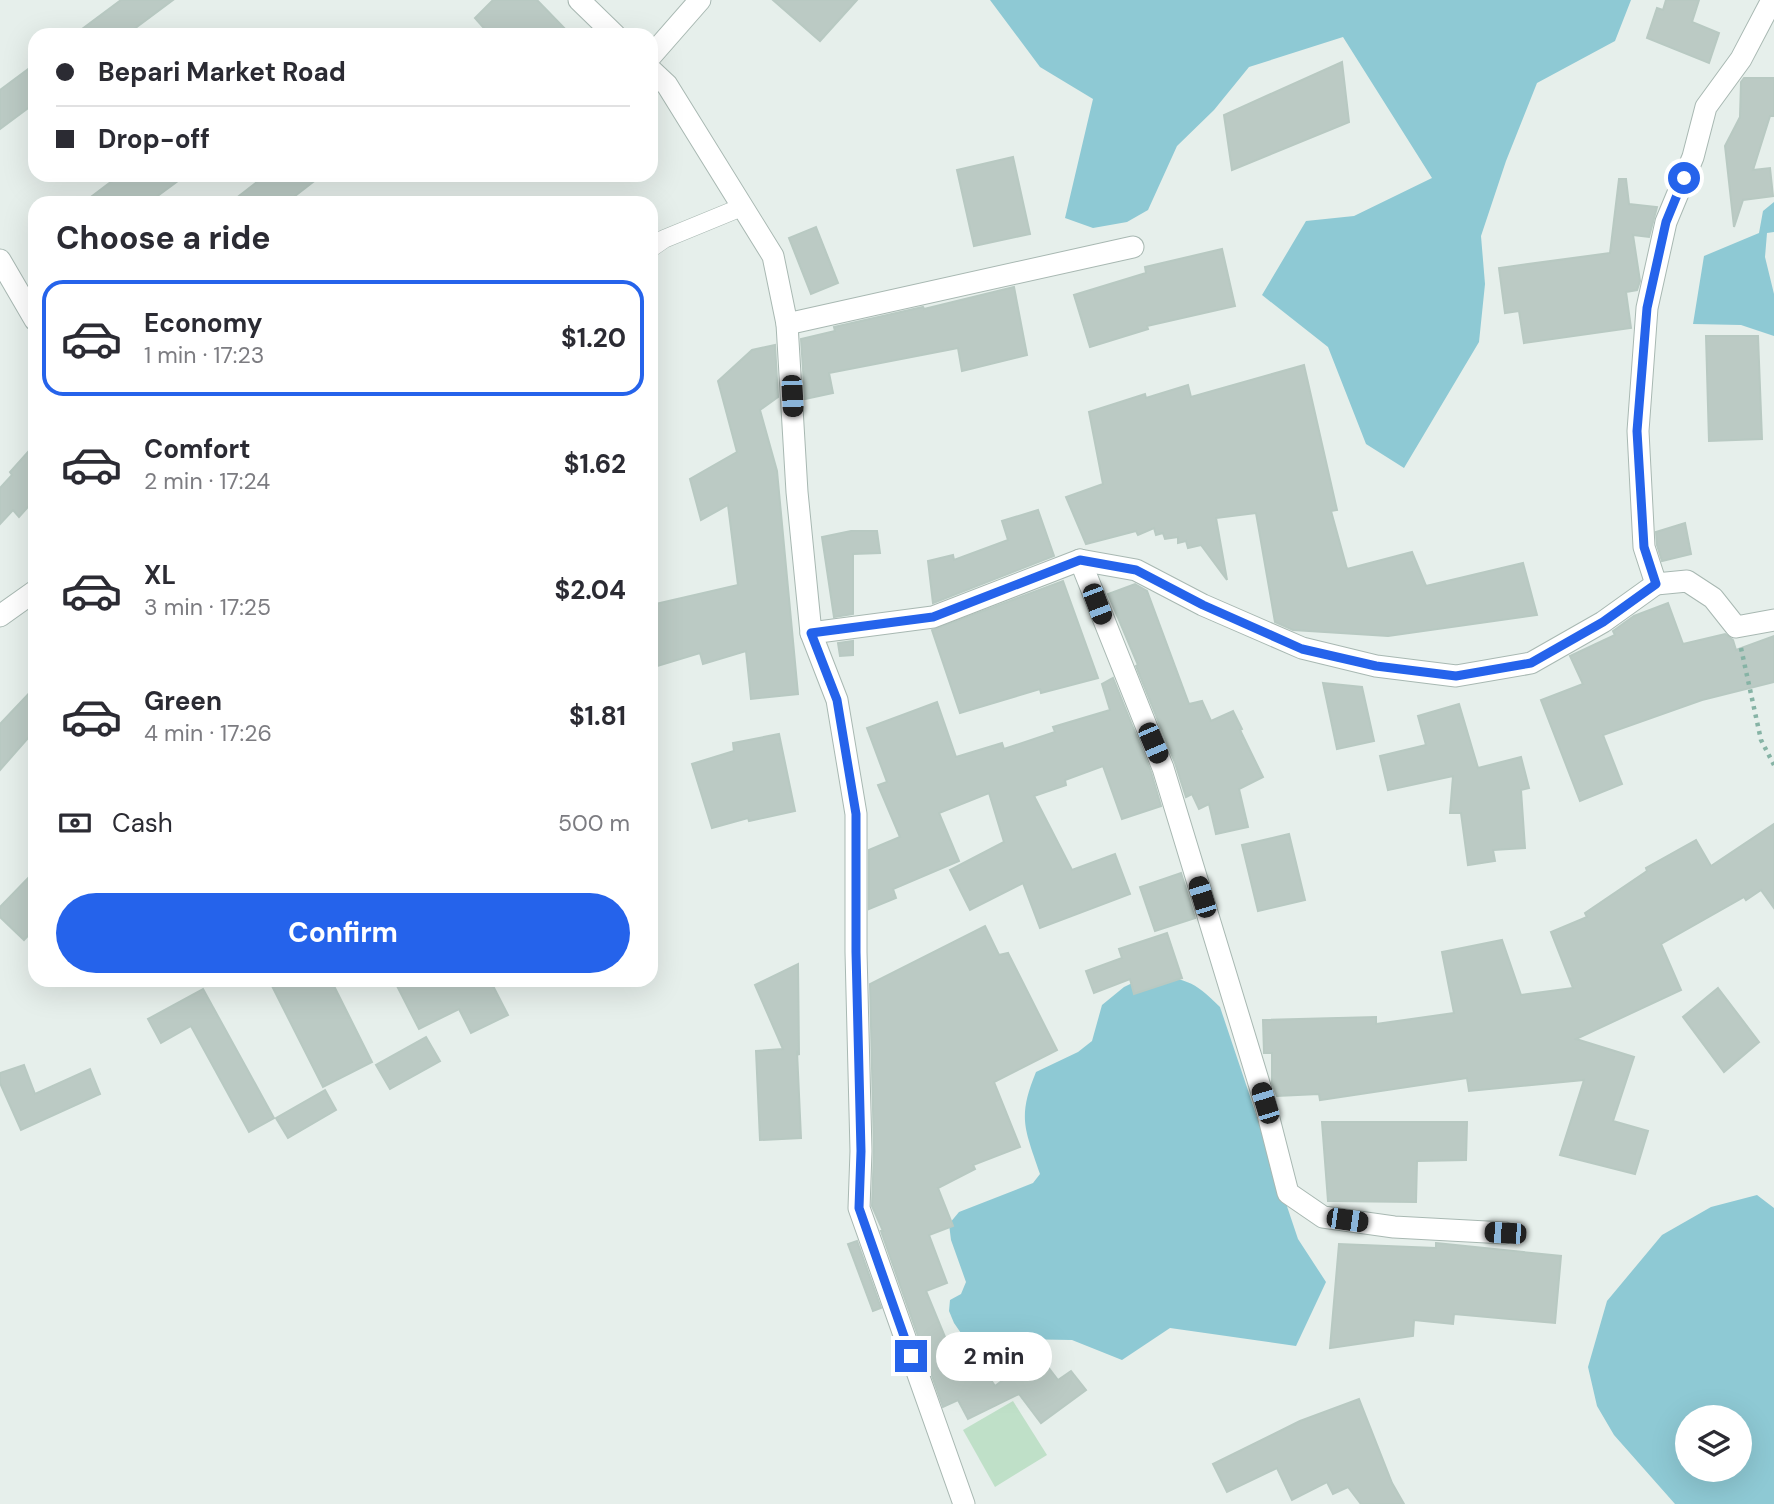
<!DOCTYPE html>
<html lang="en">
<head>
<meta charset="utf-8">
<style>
  body { margin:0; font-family:"DM Sans",sans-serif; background:#f7f7f7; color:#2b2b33; height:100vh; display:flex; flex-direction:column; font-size:26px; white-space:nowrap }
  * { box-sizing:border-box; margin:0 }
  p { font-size:23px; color:#7c7c81 }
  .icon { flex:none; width:38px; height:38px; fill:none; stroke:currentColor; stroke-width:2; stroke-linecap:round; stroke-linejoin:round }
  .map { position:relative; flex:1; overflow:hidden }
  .panel { position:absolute; left:28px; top:196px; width:630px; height:791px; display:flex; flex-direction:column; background:#fff; border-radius:21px; box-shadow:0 7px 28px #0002 }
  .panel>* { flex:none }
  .hud { position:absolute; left:28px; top:28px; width:630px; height:154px; border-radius:21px; box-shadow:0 7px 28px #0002; display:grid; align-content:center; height:154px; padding:0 28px; background:#fff }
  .buttons { position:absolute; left:1675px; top:1405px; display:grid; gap:14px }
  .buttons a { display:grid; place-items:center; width:77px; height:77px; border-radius:50%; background:#fff; box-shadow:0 7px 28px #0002; font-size:35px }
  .end { position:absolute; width:32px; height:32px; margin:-16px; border:9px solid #2563eb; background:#fff; box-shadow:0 0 0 4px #fff }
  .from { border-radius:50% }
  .bubble { position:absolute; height:49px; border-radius:24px; background:#fff; box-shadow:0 7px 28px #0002; font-size:23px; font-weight:700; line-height:49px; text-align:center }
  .car { position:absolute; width:21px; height:42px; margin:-21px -10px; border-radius:9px; box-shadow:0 0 5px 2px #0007; background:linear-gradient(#222 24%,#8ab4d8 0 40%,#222 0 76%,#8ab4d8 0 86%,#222 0) }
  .hud b { display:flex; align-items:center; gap:24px; height:66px; font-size:26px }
  .hud b+b { border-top:2px solid #e1e1e2 }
  .hud i { width:18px; height:18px; background:#2b2b33 }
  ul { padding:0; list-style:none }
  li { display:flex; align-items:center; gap:21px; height:116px; margin:0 14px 10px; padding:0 14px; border:4px solid transparent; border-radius:21px }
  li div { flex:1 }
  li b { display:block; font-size:26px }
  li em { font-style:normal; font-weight:700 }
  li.selected { border-color:#2563eb }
  li>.icon { width:63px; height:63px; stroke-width:1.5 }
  h2 { padding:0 28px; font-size:32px; line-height:84px }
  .pay { display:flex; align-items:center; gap:18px; height:77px; padding:0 28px; font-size:26px }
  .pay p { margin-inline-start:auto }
  .primary-button { display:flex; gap:14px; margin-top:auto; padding:14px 28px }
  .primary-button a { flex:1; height:80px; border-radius:42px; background:#2563eb; color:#fff; font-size:28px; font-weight:700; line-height:80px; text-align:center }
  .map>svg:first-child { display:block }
  .green { fill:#bfe0c8 }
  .water { fill:#8ec9d4; fill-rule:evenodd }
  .building { fill:#bbcac4; stroke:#b8c9c2; stroke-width:2 }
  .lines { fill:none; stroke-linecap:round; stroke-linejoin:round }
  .pedestrian-casing { stroke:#a8b8b2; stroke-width:19 }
  .minor-casing { stroke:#a8b8b2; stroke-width:23 }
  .tertiary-casing { stroke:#a8b8b2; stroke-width:23 }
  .path { stroke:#86b3a5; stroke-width:4.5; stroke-dasharray:3.5 5; stroke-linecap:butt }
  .pedestrian { stroke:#fff; stroke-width:18 }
  .minor { stroke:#fff; stroke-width:21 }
  .tertiary { stroke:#fff; stroke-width:21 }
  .route { stroke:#2563eb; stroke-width:9 }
</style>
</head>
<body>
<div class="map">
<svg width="1774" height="1504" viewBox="0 0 1774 1504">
  <rect width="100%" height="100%" fill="#e6efeb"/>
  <polygon class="green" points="1013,1401 1047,1455 995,1487 963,1430"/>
  <g class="water">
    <polygon points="990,0 1631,0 1615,41 1537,83 1506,161 1481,236 1485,284 1479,342 1404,468 1366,444 1328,347 1262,295 1306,221 1354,216 1432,178 1343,37 1249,67 1214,110 1177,146 1148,210 1127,222 1093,228 1065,218 1093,99 1040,67"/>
    <polygon points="1774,202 1774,232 1767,233 1765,257 1774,294 1774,336 1741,325 1693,324 1704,256 1759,233 1763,211"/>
    <path d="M1147 976C1185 978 1193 980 1220 1007L1298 1239 1326 1282 1296 1346 1170 1328 1122 1360 1072 1340 1009 1339 976 1342 963 1336 954 1323 949 1311 950 1300 961 1294 966 1282 951 1240 949 1224 959 1212 1033 1183 1040 1174C1025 1129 1017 1118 1036 1072L1078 1052 1092 1041 1102 1005 1124 987Z"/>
    <path d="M1757 1195 1774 1208V1504H1675L1614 1435 1597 1406 1588 1367 1607 1301 1662 1235 1711 1207ZM1687 1418H1740V1470H1687Z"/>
  </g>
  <g class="building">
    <polygon points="121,0 173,0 126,35 74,35"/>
    <polygon points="493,0 537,0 571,35 490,35 475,18"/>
    <polygon points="773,0 857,0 820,41"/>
    <polygon points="1666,0 1699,0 1692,22 1719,33 1709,63 1647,38 1657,8 1663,10"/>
    <polygon points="1342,62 1349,122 1232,170 1224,115"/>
    <polygon points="35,64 35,103 0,129 0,90"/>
    <polygon points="1744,78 1774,78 1774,116 1770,116 1753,170 1770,168 1773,196 1743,200 1734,227 1725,146 1740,117 1741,82"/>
    <polygon points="1013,157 1030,234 974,246 957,170"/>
    <polygon points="120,175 186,175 148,203 83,203"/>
    <polygon points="266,175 322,175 286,203 230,203"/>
    <polygon points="1619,179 1626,179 1629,204 1657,207 1649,237 1633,235 1640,281 1637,290 1626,292 1631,328 1524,343 1519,311 1505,313 1499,268 1610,253"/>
    <polygon points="816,227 838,283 811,294 789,238"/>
    <polygon points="1222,249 1235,306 1147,326 1148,329 1090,347 1074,295 1146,273 1145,267"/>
    <polygon points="1014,287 1027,355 962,371 958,348 829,373 833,393 805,399 801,339 835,331 834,327 923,307 924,309"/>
    <polygon points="1706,336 1758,336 1762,439 1709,441"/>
    <polygon points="775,345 778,397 760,410 777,471 798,694 751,699 746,651 703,664 700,653 651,668 651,605 738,585 728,505 701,520 690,479 737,452 718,381 752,350"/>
    <polygon points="1304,365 1337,510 1331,511 1347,569 1412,552 1426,586 1523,563 1537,615 1388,636 1293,630 1275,622 1256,513 1216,518 1227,580 1201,545 1188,548 1186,541 1178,543 1178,537 1165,539 1163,533 1156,535 1154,528 1138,535 1136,531 1086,544 1066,497 1103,484 1089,412 1145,394 1146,398 1188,385 1191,397"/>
    <polygon points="35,444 35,499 19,517 13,510 0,524 0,488 12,475 10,472"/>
    <polygon points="1038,510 1054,556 933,603 928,561 953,555 954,560 1008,540 1002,521"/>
    <polygon points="1685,523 1691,554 1662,561 1657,545 1656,532"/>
    <polygon points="851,531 877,531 880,553 853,554 853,614 834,617 822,537"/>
    <polygon points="1063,581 1098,678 1041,693 1040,689 960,713 932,630"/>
    <polygon points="1135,584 1147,591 1189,704 1202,701 1211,721 1233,711 1242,729 1240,730 1263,777 1239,789 1248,827 1216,834 1209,804 1199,809 1192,794 1186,797 1175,763 1136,666 1138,665 1108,594"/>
    <polygon points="1668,603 1683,644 1725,634 1733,640 1736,650 1774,636 1774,682 1702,700 1603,735 1622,784 1580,801 1541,700 1583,684 1570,656 1615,635 1613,631 1634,616"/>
    <polygon points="853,641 853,655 840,656 838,643"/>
    <polygon points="1113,678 1151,772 1161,806 1122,819 1103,766 1065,780 1066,785 1034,796 1072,870 1115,854 1130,894 1040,928 1023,883 970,910 950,870 1004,842 989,793 939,813 959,861 893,889 896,898 869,909 869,850 900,837 878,785 887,782 867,728 937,702 956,757 1002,743 1004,749 1055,732 1053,727 1110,710 1102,684"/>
    <polygon points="1323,683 1362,687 1374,741 1337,749"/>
    <polygon points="35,687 35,730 0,770 0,724"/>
    <polygon points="1459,704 1478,768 1521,757 1529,788 1521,790 1525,848 1493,850 1495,861 1468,865 1461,813 1450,813 1453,776 1388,790 1380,756 1426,745 1418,716"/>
    <polygon points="779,734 795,811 749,821 748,818 712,828 692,764 734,751 733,743"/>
    <polygon points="1774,824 1774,908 1761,890 1746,900 1744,897 1661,944 1681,990 1576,1039 1634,1057 1613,1121 1648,1131 1635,1174 1560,1155 1584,1080 1469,1091 1467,1078 1320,1100 1319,1094 1277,1096 1272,1083 1272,1053 1264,1053 1263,1020 1376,1017 1376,1024 1454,1013 1442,952 1502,940 1521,995 1573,988 1551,932 1587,917 1585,913 1647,871 1646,868 1696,840 1711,866"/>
    <polygon points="1289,834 1305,900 1258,911 1242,845"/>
    <polygon points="35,871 35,928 24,940 0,917 0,907"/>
    <polygon points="1181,873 1195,918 1155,931 1140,887"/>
    <polygon points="985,926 999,955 1008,953 1057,1050 994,1082 1020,1147 973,1165 975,1169 938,1188 953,1226 929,1235 947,1283 926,1291 952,1354 969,1347 995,1386 1038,1354 1058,1380 1071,1371 1086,1390 1041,1423 1019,1394 968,1419 958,1400 943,1407 881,1231 883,1231 872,1206 874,1151 870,984"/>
    <polygon points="1167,933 1182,978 1134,994 1130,979 1094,993 1086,971 1122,958 1119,949"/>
    <polygon points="798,964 799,1055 797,1051 801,1138 760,1140 756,1051 783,1049 755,985"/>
    <polygon points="269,980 331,980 372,1062 323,1087"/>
    <polygon points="394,980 490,980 508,1015 471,1033 459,1009 419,1029"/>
    <polygon points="1718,988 1759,1042 1724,1072 1683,1017"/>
    <polygon points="203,989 274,1118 249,1132 191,1026 161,1043 148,1019"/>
    <polygon points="426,1037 440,1061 390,1089 376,1065"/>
    <polygon points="24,1065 35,1094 90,1069 100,1094 21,1130 0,1083 0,1073"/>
    <polygon points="325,1090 336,1110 288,1138 276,1118"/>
    <polygon points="1322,1122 1467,1122 1466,1160 1417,1161 1416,1202 1328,1201"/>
    <polygon points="857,1241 881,1308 873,1311 848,1244"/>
    <polygon points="1436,1243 1561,1256 1555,1323 1454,1314 1453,1324 1414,1320 1413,1336 1330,1348 1339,1244 1436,1248"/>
    <polygon points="1359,1399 1392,1483 1404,1504 1361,1504 1348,1487 1333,1494 1327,1482 1292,1500 1277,1468 1227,1492 1213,1464 1300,1421"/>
  </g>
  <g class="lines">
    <defs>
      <polyline id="pedestrian" points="651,248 664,239 742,207"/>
      <g id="minor">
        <polyline points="651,56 700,0"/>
        <polyline points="787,324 1133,247"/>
        <polyline points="1080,560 1163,768 1265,1103 1288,1193 1323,1217 1394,1227 1505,1233"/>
        <polyline points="1656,584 1687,581 1713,598 1736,627 1774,620"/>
        <polyline points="811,633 933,617 1080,560 1136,570 1203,605 1302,648 1376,666 1456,676 1531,663 1603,622 1656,584 1644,547 1638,431 1647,308 1666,222 1693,157 1706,107 1741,59 1772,0"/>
      </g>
      <g id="tertiary">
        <polyline points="579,0 615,35"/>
        <polyline points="651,70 667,85 773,256 787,324 797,492 811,633 837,700 856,814 856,952 861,1151 859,1208 964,1504"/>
        <polyline points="0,260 35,320"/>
        <polyline points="0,616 35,591"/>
      </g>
    </defs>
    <use href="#pedestrian" class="pedestrian-casing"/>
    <use href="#minor" class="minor-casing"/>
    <use href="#tertiary" class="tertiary-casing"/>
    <polyline class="path" points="1741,648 1761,740 1774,765"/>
    <use href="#pedestrian" class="pedestrian"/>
    <use href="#minor" class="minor"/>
    <use href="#tertiary" class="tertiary"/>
  </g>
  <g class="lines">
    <polyline class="route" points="911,1356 859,1208 861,1151 856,952 856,814 837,700 811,633 933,617 1080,560 1136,570 1203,605 1302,649 1376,666 1456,676 1531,663 1603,622 1656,584 1644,547 1637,431 1647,308 1666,222 1684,178"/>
  </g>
</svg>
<div class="buttons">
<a><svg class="icon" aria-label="layers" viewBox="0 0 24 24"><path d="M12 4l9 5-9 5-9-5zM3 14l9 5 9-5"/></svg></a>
</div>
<i class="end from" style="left:1684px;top:178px"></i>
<i class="end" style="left:911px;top:1356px"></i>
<div class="bubble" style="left:936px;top:1332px;width:116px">2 min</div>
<i class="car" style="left:792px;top:396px;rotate:177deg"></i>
<i class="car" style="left:1097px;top:604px;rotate:159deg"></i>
<i class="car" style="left:1153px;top:743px;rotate:157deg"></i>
<i class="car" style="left:1202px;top:897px;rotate:343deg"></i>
<i class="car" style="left:1265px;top:1103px;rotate:343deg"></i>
<i class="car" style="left:1347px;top:1220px;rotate:98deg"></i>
<i class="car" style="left:1505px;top:1233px;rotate:273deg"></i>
<div class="hud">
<b><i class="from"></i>Bepari Market Road</b>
<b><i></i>Drop-off</b>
</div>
<section class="panel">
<h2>Choose a ride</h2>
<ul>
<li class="selected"><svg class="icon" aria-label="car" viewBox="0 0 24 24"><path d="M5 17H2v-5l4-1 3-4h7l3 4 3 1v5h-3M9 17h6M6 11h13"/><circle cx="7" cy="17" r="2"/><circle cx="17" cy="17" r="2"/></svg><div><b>Economy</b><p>1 min · 17:23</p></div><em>$1.20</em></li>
<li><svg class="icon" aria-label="car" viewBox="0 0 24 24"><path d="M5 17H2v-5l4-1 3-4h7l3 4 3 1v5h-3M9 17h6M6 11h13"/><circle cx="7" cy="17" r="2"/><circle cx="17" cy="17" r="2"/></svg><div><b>Comfort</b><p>2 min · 17:24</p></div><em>$1.62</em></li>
<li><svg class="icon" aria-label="car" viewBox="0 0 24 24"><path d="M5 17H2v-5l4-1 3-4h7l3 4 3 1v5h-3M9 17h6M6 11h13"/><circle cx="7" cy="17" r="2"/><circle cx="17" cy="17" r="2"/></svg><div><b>XL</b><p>3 min · 17:25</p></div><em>$2.04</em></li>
<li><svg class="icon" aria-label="car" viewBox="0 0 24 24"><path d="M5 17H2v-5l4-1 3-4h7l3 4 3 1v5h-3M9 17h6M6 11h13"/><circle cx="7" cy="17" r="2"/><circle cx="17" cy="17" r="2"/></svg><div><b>Green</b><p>4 min · 17:26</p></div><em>$1.81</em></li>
</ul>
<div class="pay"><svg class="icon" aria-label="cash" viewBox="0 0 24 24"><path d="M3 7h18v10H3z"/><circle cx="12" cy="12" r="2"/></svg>Cash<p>500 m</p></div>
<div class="primary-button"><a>Confirm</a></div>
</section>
</div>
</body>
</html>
